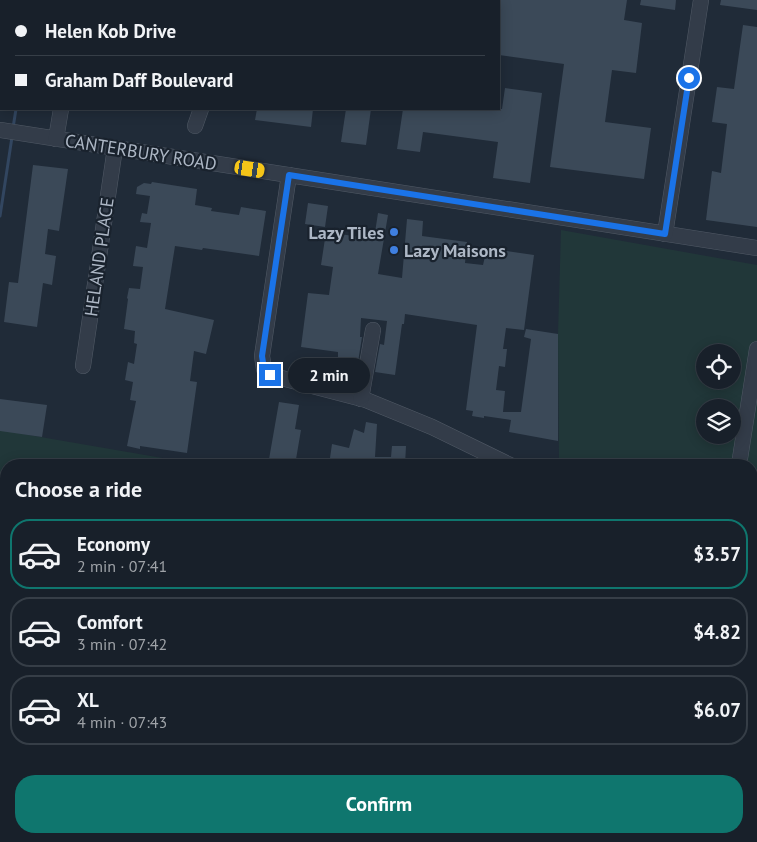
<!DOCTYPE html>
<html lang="en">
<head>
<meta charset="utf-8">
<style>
  body { margin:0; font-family:"PT Sans",sans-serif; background:#212832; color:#f1f3f6; height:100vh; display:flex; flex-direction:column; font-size:19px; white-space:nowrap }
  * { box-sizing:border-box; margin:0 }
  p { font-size:16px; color:#9fa3a8 }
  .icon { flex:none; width:28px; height:28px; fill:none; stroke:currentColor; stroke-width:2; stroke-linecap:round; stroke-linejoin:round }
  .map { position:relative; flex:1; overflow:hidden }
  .panel { position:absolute; left:0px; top:459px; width:758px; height:384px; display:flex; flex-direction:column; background:#18202a; border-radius:20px 20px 0 0; box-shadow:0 2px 12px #0003,0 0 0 1px #363e47 }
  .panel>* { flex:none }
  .top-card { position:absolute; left:0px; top:0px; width:500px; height:110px; box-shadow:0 2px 12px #0003,0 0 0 1px #363e47; display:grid; align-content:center; height:110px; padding:0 15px; background:#18202a }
  .buttons { position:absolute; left:696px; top:344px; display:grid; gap:10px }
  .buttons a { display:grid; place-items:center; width:45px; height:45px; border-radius:50%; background:#18202a; box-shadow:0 2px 12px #0003,0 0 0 1px #363e47; font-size:25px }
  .end { position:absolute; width:22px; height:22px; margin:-11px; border:6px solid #1a73e8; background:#fff; box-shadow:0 0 0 2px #fff }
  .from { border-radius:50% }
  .bubble { position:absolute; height:35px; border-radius:18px; background:#18202a; box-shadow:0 2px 12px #0003,0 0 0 1px #363e47; font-size:16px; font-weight:700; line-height:35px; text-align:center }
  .car { position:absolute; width:15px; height:30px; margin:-15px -8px; border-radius:6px; box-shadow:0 0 4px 1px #0007; background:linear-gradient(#f5c518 24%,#345 0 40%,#f5c518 0 76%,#345 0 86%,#f5c518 0) }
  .top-card b { display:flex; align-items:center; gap:18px; height:48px; font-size:19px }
  .top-card b+b { border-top:1px solid #363e47 }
  .top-card i { width:12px; height:12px; background:#f1f3f6 }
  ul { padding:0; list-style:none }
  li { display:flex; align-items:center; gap:15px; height:70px; margin:0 10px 8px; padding:0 5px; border:2px solid #363e47; border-radius:20px }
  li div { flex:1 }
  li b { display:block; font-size:19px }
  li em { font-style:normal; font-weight:700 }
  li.current { border-color:#0f766e }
  li>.icon { width:45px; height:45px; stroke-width:1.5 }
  h2 { padding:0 15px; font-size:22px; line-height:60px }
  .primary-button { display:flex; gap:10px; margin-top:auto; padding:10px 15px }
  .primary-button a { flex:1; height:58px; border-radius:20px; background:#0f766e; color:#fff; font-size:20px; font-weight:700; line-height:58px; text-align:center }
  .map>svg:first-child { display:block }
  .green { fill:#213739; fill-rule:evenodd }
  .water { fill:#324660 }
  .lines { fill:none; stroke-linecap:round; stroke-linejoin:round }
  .stream { stroke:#324660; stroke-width:3 }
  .building { fill:#3b4958 }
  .minor-casing { stroke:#515a66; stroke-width:16 }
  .path { stroke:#3f5457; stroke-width:2; stroke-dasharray:4 4; stroke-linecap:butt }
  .minor { stroke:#333c49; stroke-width:15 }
  .route { stroke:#1a73e8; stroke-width:6 }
  .shop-dot { fill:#3f7fe0; stroke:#19222d; stroke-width:2 }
  .labels { text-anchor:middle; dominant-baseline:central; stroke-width:4.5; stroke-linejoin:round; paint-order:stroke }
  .street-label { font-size:18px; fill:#adb7c5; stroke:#19222d }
  .poi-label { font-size:18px; font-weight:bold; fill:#adb7c5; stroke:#19222d; text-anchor:end }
</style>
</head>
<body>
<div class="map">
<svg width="757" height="842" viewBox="0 0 757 842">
  <rect width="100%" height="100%" fill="#202b38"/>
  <g class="green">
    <path d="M561 230 757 265V842H748L732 836H751V465H559L558 334ZM705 352H732V380H705ZM705 408H732V435H705Z"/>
    <polygon points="0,430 203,465 6,465 6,586 0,584"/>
    <polygon points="0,600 6,602 6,679 0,677"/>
    <polygon points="452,836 673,836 690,842 469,842"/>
  </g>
  <g class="water">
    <polygon points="0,584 6,586 6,602 0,600"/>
    <polygon points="673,836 732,836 748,842 690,842"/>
  </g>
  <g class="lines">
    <g class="stream">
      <polyline points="32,1 33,0"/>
      <polyline points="13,128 16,109"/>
      <polyline points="0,216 12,137"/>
      <polyline points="0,650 6,652"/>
      <polyline points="536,837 551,842"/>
    </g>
  </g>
  <g class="building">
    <polygon points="499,0 627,0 624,20 642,23 636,73 612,70 605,122 651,128 644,179 550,167 564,64 499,55"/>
    <polygon points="641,0 676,0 675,10 640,5"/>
    <polygon points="721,0 757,0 757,10 720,5"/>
    <polygon points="743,25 757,27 757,227 706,220 712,171 721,173 727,124 712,122 717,87 734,89"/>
    <polygon points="505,88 542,93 530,183 493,178 498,142 423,132 420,152 397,149 403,109 502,109"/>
    <polygon points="257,109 313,109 311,127 255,120"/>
    <polygon points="346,109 371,109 366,145 341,142"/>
    <polygon points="33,165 68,169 59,231 48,229 45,254 56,256 52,285 43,283 37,327 4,322 9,282 18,283"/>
    <polygon points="152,182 197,189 195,205 212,208 211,211 239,215 241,207 266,211 259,256 203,248 202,250 175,246 165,309 214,320 206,354 194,351 190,381 197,382 187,453 140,446 140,449 127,446 136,401 130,400 133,382 125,380 128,362 134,364 137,344 134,343 135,331 124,329 128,299 127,298 129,288 140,289 143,267 133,266 136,246 147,248 151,223 140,222 142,213 147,214 150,196 136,194 137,187 144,183 151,184"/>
    <polygon points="308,203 328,206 325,227 305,224"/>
    <polygon points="378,213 388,215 378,274 402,278 407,219 423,221 422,236 467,242 465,263 483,265 487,248 534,255 524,330 506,328 503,349 507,349 505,367 499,366 496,390 505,391 503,412 521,412 531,339 524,337 526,329 558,334 558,441 509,432 511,420 484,416 484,418 472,416 473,411 466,410 477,325 405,314 404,324 402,324 395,375 375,372 380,344 384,345 387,321 361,318 360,337 362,337 358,362 338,358 338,352 301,347 308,293 329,295 333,267 321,265 326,232 374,239"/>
    <polygon points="0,399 47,405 42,437 0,431"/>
    <polygon points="279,402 299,405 295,429 301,430 295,465 268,465"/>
    <polygon points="366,422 377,424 375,457 391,457 392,446 406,446 405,465 329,465 332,444 349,448 354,429 364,433"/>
  </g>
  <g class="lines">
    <defs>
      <g id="minor">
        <polyline points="79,1 79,0"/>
        <polyline points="221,1 221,0"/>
        <polyline points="195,126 201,109"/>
        <polyline points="0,130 757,248"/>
        <polyline points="56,139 61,109"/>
        <polyline points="289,175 262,356 264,369 270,375 366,400 432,427 510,465"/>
        <polyline points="665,234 701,0"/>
        <polyline points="83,366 115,148"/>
        <polyline points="361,399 373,330"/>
        <polyline points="739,465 757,349"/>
        <polyline points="0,746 6,746"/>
        <polyline points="267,836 284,842"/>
        <polyline points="86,842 88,836"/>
      </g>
    </defs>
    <use href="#minor" class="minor-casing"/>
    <g class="path">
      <polyline points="0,623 6,625"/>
      <polyline points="607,836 624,842"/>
      <polyline points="504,842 530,839 531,836"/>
    </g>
    <use href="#minor" class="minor"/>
  </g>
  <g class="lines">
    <polyline class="route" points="270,375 264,369 262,356 289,175 665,234 689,78"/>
  </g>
  <g class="shop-dot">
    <circle cx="394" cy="232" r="5"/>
    <circle cx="394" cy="250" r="5"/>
  </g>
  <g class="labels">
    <g class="street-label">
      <text transform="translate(141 152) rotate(9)">CANTERBURY ROAD</text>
      <text transform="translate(99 257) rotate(-82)">HELAND PLACE</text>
    </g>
    <g class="poi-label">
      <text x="384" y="232">Lazy Tiles</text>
      <text x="404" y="250" text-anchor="start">Lazy Maisons</text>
    </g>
  </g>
</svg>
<div class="buttons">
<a><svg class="icon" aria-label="locate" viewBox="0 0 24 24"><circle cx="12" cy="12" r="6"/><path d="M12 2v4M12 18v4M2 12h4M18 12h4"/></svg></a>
<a><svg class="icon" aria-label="layers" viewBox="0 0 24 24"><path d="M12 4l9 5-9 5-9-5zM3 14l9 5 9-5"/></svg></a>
</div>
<i class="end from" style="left:689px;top:78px"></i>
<i class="end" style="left:270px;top:375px"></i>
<div class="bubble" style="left:288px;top:358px;width:82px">2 min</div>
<i class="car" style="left:250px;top:169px;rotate:99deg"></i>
<div class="top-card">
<b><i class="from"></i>Helen Kob Drive</b>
<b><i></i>Graham Daff Boulevard</b>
</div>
<section class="panel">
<h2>Choose a ride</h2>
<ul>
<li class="current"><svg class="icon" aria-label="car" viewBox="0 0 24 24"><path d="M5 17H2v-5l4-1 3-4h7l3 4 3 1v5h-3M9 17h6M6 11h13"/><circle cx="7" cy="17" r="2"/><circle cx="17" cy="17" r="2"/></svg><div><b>Economy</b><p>2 min · 07:41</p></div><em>$3.57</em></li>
<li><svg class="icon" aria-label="car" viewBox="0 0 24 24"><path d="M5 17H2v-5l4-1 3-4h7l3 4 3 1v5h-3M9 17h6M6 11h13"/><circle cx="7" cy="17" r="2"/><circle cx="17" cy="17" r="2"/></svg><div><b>Comfort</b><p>3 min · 07:42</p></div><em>$4.82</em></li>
<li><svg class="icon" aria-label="car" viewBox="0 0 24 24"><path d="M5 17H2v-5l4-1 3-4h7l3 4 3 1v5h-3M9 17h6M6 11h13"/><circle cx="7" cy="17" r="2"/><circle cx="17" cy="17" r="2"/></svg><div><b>XL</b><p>4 min · 07:43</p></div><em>$6.07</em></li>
</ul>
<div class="primary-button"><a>Confirm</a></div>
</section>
</div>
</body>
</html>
